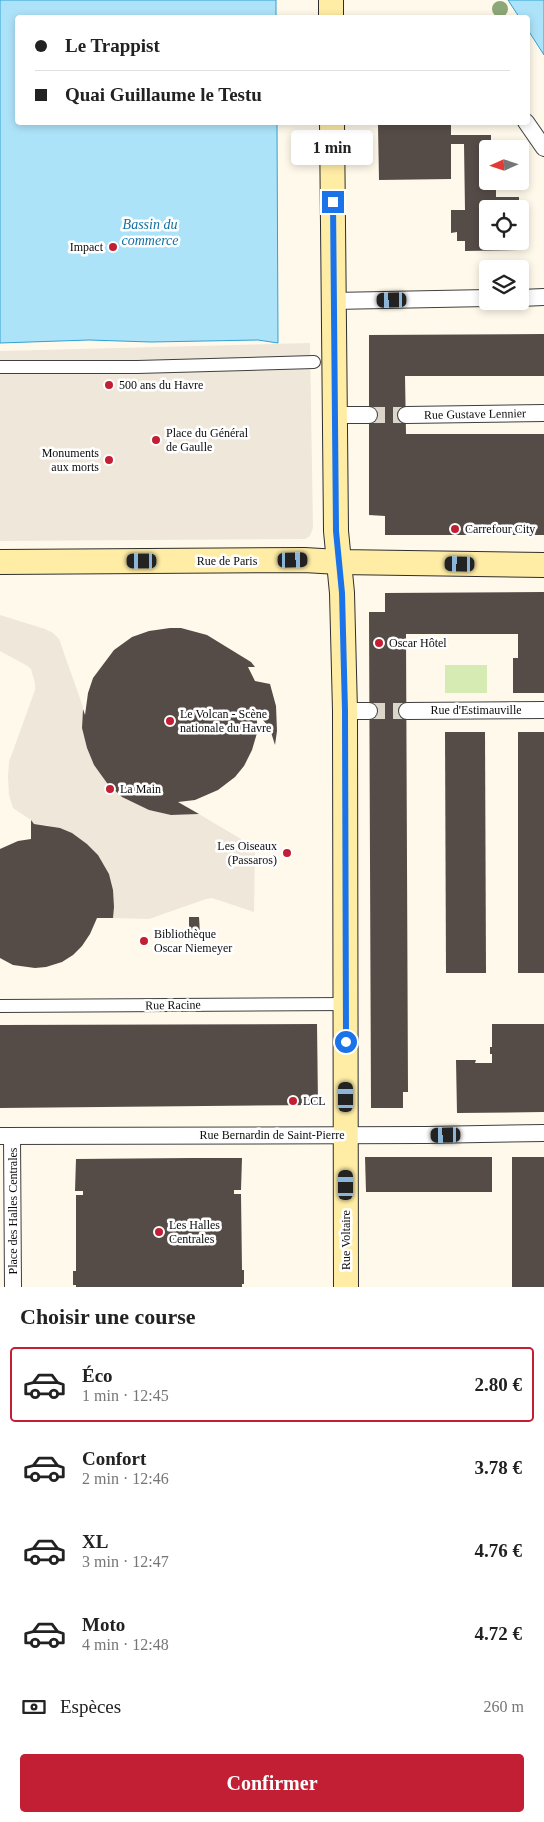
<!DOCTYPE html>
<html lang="fr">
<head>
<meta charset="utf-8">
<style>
  body { margin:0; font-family:"Times New Roman",serif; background:#f2f2f2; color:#222; height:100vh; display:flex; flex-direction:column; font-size:19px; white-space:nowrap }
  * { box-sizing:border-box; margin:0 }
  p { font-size:16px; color:#767676 }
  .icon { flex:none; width:28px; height:28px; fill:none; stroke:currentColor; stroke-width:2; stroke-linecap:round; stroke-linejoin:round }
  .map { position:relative; height:1287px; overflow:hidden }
  .details { display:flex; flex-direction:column; background:#fff; flex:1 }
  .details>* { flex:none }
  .hud { position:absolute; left:15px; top:15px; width:515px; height:110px; border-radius:5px; box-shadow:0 2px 8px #0003; display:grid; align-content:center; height:110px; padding:0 20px; background:#fff }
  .needle { width:32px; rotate:267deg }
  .controls { position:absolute; left:479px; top:140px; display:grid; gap:10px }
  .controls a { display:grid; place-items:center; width:50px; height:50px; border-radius:5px; background:#fff; box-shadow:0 2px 8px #0003; font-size:25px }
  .end { position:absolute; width:22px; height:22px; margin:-11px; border:6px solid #1a73e8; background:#fff; box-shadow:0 0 0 2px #fff }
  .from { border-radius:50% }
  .bubble { position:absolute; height:35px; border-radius:5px; background:#fff; box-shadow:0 2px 8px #0003; font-size:16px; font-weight:700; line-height:35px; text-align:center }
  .car { position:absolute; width:15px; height:30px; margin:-15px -8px; border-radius:6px; box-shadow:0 0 4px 1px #0007; background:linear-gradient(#222 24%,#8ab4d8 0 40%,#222 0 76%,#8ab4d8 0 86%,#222 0) }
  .hud b { display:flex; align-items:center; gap:18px; height:48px; font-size:19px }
  .hud b+b { border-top:1px solid #e0e0e0 }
  .hud i { width:12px; height:12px; background:#222 }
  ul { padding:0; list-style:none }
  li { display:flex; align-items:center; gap:15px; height:75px; margin:0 10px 8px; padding:0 10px; border:2px solid transparent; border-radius:5px }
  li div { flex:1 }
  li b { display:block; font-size:19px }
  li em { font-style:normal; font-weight:700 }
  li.active { border-color:#c21e34 }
  li>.icon { width:45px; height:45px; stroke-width:1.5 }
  h2 { padding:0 20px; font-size:22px; line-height:60px }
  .pay { display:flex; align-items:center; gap:12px; height:55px; padding:0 20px; font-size:19px }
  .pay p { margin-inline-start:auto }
  .cta { display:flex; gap:10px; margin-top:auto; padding:10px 20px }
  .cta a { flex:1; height:58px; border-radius:5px; background:#c21e34; color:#fff; font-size:20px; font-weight:700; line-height:58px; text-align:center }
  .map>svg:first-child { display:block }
  .green { fill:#d5ebb3 }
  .plaza { fill:#efe7da }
  .water { fill:#ade3f9; stroke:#31a1d3 }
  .building { fill:#554c48 }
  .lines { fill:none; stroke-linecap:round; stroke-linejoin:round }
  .minor-tunnel { stroke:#dbd5ca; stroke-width:16; stroke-dasharray:16 8; stroke-linecap:butt }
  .pedestrian-casing { stroke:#3f3f3f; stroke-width:14 }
  .minor-casing { stroke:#3f3f3f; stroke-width:18 }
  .secondary-casing { stroke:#2e2e2e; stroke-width:26 }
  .pedestrian { stroke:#fff; stroke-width:12 }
  .minor { stroke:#fff; stroke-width:16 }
  .secondary { stroke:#ffeda6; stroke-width:24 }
  .tree { fill:#8da878 }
  .route { stroke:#1a73e8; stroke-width:6 }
  .poi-dot { fill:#c21e34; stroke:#fff; stroke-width:2 }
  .labels { text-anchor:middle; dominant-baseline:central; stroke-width:5; stroke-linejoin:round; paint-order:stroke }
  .poi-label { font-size:12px; fill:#0c0c0c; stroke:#fff; text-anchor:start }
  .street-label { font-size:12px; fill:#0c0c0c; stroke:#fff }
  .water-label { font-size:14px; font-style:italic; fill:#1070a3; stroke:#fff }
</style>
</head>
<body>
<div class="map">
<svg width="544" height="1287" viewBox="0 0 544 1287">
  <rect width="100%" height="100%" fill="#fff9eb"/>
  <rect class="green" x="445" y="665" width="42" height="28"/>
  <g class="plaza">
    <polygon points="310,343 313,528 310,536 305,539 0,541 0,351"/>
    <polygon points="0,615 45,629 53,633 59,639 83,707 82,728 87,748 94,765 122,797 149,810 171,815 199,814 251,845 255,850 254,912 212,898 206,899 149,919 113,918 113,890 109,874 98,855 87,844 72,833 46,825 34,824 31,820 13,808 9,795 8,777 9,762 35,690 35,683 31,669 26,665 0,651"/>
  </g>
  <g class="water">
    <polygon points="0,0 276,0 276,17 18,18 18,122 277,123 278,343 258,340 151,342 89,340 0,343"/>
    <polygon points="508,0 544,0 544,55 528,30 528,18 519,17"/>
  </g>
  <g class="building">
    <polygon points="378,125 451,125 451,135 491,135 491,149 488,149 488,181 496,181 496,197 519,197 519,209 488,209 488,241 519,241 519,250 465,251 465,241 457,241 457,232 451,233 451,210 465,210 464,144 451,144 451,179 379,180"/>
    <polygon points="544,334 544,376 405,376 406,434 544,434 544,535 385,535 385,516 369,515 369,335"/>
    <polygon points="544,592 544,693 513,693 513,658 518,658 518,634 406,634 408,1092 403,1092 403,1108 371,1108 369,612 385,612 385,593"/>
    <polygon points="170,628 181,628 207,635 251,662 255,667 248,667 255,681 270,684 276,706 277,731 275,745 270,729 257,712 257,733 252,750 244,766 235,777 218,790 195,800 178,802 199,814 171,815 149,810 122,797 107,783 94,765 87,748 82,728 83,709 85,715 88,693 93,678 114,650 132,637 149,631"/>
    <polygon points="445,732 485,732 486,973 446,973"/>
    <rect x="518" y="732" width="26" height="241"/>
    <polygon points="31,820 34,824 60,828 72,833 87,844 98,855 109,874 113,890 114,907 113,918 97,918 90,934 82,946 73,955 62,962 46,967 35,968 13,965 0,958 0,849 18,841 31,839"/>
    <polygon points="189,917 199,917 200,934 189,934"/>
    <polygon points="317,1024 318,1105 0,1108 0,1025"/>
    <polygon points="492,1024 544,1024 544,1112 457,1113 456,1060 476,1060 475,1063 492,1063 492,1054 490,1054 490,1047 492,1047"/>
    <polygon points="365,1157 492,1157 492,1192 366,1192"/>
    <rect x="512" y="1157" width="32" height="130"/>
    <polygon points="190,1158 242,1158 241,1190 234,1190 234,1194 241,1194 242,1270 244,1270 244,1284 242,1284 242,1287 76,1287 76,1285 73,1285 73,1271 76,1271 76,1195 83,1195 83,1191 75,1191 76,1159"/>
  </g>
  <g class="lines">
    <g class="minor-tunnel">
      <polyline points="369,415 406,415"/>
      <polyline points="369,711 407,711"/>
    </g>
    <defs>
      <g id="pedestrian">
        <polyline points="0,367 137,367 314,362"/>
        <polyline points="0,1006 346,1004"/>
      </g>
      <g id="minor">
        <polyline points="526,122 544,148"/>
        <polyline points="520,298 544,297"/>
        <polyline points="333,301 488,298"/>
        <polyline points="335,415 369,415"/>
        <polyline points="406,415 544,413"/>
        <polyline points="345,711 369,711"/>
        <polyline points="407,711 544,710"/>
        <polyline points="0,1136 426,1135 544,1133"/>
        <polyline points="12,1136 13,1287"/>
      </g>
      <g id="secondary">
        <polyline points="331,0 331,18"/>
        <polyline points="332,122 336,531 342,593 345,711 346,1287"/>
        <polyline points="0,562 304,560 339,562 544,565"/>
      </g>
    </defs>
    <use href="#pedestrian" class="pedestrian-casing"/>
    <use href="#minor" class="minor-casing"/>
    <use href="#secondary" class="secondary-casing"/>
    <use href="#pedestrian" class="pedestrian"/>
    <use href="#minor" class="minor"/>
    <use href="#secondary" class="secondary"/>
  </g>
  <circle class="tree" cx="500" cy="9" r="8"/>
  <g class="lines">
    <polyline class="route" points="333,202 336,531 342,593 345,711 346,1042"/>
  </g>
  <g class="poi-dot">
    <circle cx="113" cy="247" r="5"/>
    <circle cx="109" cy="385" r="5"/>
    <circle cx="156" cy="440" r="5"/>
    <circle cx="109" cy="460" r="5"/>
    <circle cx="455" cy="529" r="5"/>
    <circle cx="379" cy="643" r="5"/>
    <circle cx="170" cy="721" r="5"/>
    <circle cx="110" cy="789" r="5"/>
    <circle cx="287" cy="853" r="5"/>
    <circle cx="144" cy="941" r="5"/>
    <circle cx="293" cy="1101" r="5"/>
    <circle cx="159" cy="1232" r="5"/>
  </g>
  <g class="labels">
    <g class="poi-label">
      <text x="103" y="247" text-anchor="end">Impact</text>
      <text x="119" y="385">500 ans du Havre</text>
      <text x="166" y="433">Place du Général<tspan x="166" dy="14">de Gaulle</tspan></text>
      <text x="99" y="453" text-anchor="end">Monuments<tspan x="99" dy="14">aux morts</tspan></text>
      <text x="465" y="529">Carrefour City</text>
      <text x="389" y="643">Oscar Hôtel</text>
      <text x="180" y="714">Le Volcan - Scène<tspan x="180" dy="14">nationale du Havre</tspan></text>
      <text x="120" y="789">La Main</text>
      <text x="277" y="846" text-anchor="end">Les Oiseaux<tspan x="277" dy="14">(Passaros)</tspan></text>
      <text x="154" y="934">Bibliothèque<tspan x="154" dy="14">Oscar Niemeyer</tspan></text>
      <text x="303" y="1101">LCL</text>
      <text x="169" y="1225">Les Halles<tspan x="169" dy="14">Centrales</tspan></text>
    </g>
    <g class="street-label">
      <text transform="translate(475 414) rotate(-1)">Rue Gustave Lennier</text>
      <text x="227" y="561">Rue de Paris</text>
      <text x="476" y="710">Rue d'Estimauville</text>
      <text transform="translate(173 1005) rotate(-1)">Rue Racine</text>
      <text x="272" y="1135">Rue Bernardin de Saint-Pierre</text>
      <text transform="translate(13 1211) rotate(-90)">Place des Halles Centrales</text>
      <text transform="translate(346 1240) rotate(-90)">Rue Voltaire</text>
    </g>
    <g class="water-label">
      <text x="150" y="224">Bassin du<tspan x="150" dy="16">commerce</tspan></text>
    </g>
  </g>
</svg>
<div class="controls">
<a><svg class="needle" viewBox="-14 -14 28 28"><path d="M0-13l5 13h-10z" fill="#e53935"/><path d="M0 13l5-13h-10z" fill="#767676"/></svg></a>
<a><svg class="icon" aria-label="locate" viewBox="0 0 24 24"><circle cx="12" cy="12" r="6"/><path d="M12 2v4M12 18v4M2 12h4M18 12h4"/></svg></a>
<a><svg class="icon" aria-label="layers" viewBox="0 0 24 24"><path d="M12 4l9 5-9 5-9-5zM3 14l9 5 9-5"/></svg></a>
</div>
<i class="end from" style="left:346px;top:1042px"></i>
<i class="end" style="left:333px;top:202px"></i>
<div class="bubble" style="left:291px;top:130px;width:82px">1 min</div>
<i class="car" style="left:392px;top:300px;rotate:269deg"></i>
<i class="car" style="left:293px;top:560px;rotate:89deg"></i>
<i class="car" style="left:142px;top:561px;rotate:270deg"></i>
<i class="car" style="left:460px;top:564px;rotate:271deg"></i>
<i class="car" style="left:346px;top:1097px;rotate:0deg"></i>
<i class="car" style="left:446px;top:1135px;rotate:269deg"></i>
<i class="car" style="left:346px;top:1185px;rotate:0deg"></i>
<div class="hud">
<b><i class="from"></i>Le Trappist</b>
<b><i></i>Quai Guillaume le Testu</b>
</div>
</div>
<section class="details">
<h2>Choisir une course</h2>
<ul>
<li class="active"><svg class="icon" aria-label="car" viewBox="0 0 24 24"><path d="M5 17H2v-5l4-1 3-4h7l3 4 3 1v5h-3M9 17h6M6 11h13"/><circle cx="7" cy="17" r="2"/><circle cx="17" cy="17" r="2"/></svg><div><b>Éco</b><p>1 min · 12:45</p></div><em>2.80 €</em></li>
<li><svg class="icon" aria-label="car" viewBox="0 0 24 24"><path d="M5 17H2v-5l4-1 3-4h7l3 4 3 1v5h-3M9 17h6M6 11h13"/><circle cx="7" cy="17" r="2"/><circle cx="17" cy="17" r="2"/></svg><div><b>Confort</b><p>2 min · 12:46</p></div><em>3.78 €</em></li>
<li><svg class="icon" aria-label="car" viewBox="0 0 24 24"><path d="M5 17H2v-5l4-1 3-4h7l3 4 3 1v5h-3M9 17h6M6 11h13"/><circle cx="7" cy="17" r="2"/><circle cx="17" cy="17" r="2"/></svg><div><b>XL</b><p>3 min · 12:47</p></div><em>4.76 €</em></li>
<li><svg class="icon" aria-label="car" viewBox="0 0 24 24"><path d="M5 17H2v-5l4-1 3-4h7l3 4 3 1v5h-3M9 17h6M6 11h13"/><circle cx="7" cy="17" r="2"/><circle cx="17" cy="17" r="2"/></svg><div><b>Moto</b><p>4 min · 12:48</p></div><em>4.72 €</em></li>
</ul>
<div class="pay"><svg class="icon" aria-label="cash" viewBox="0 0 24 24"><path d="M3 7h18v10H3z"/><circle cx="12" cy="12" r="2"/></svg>Espèces<p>260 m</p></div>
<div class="cta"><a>Confirmer</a></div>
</section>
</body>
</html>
